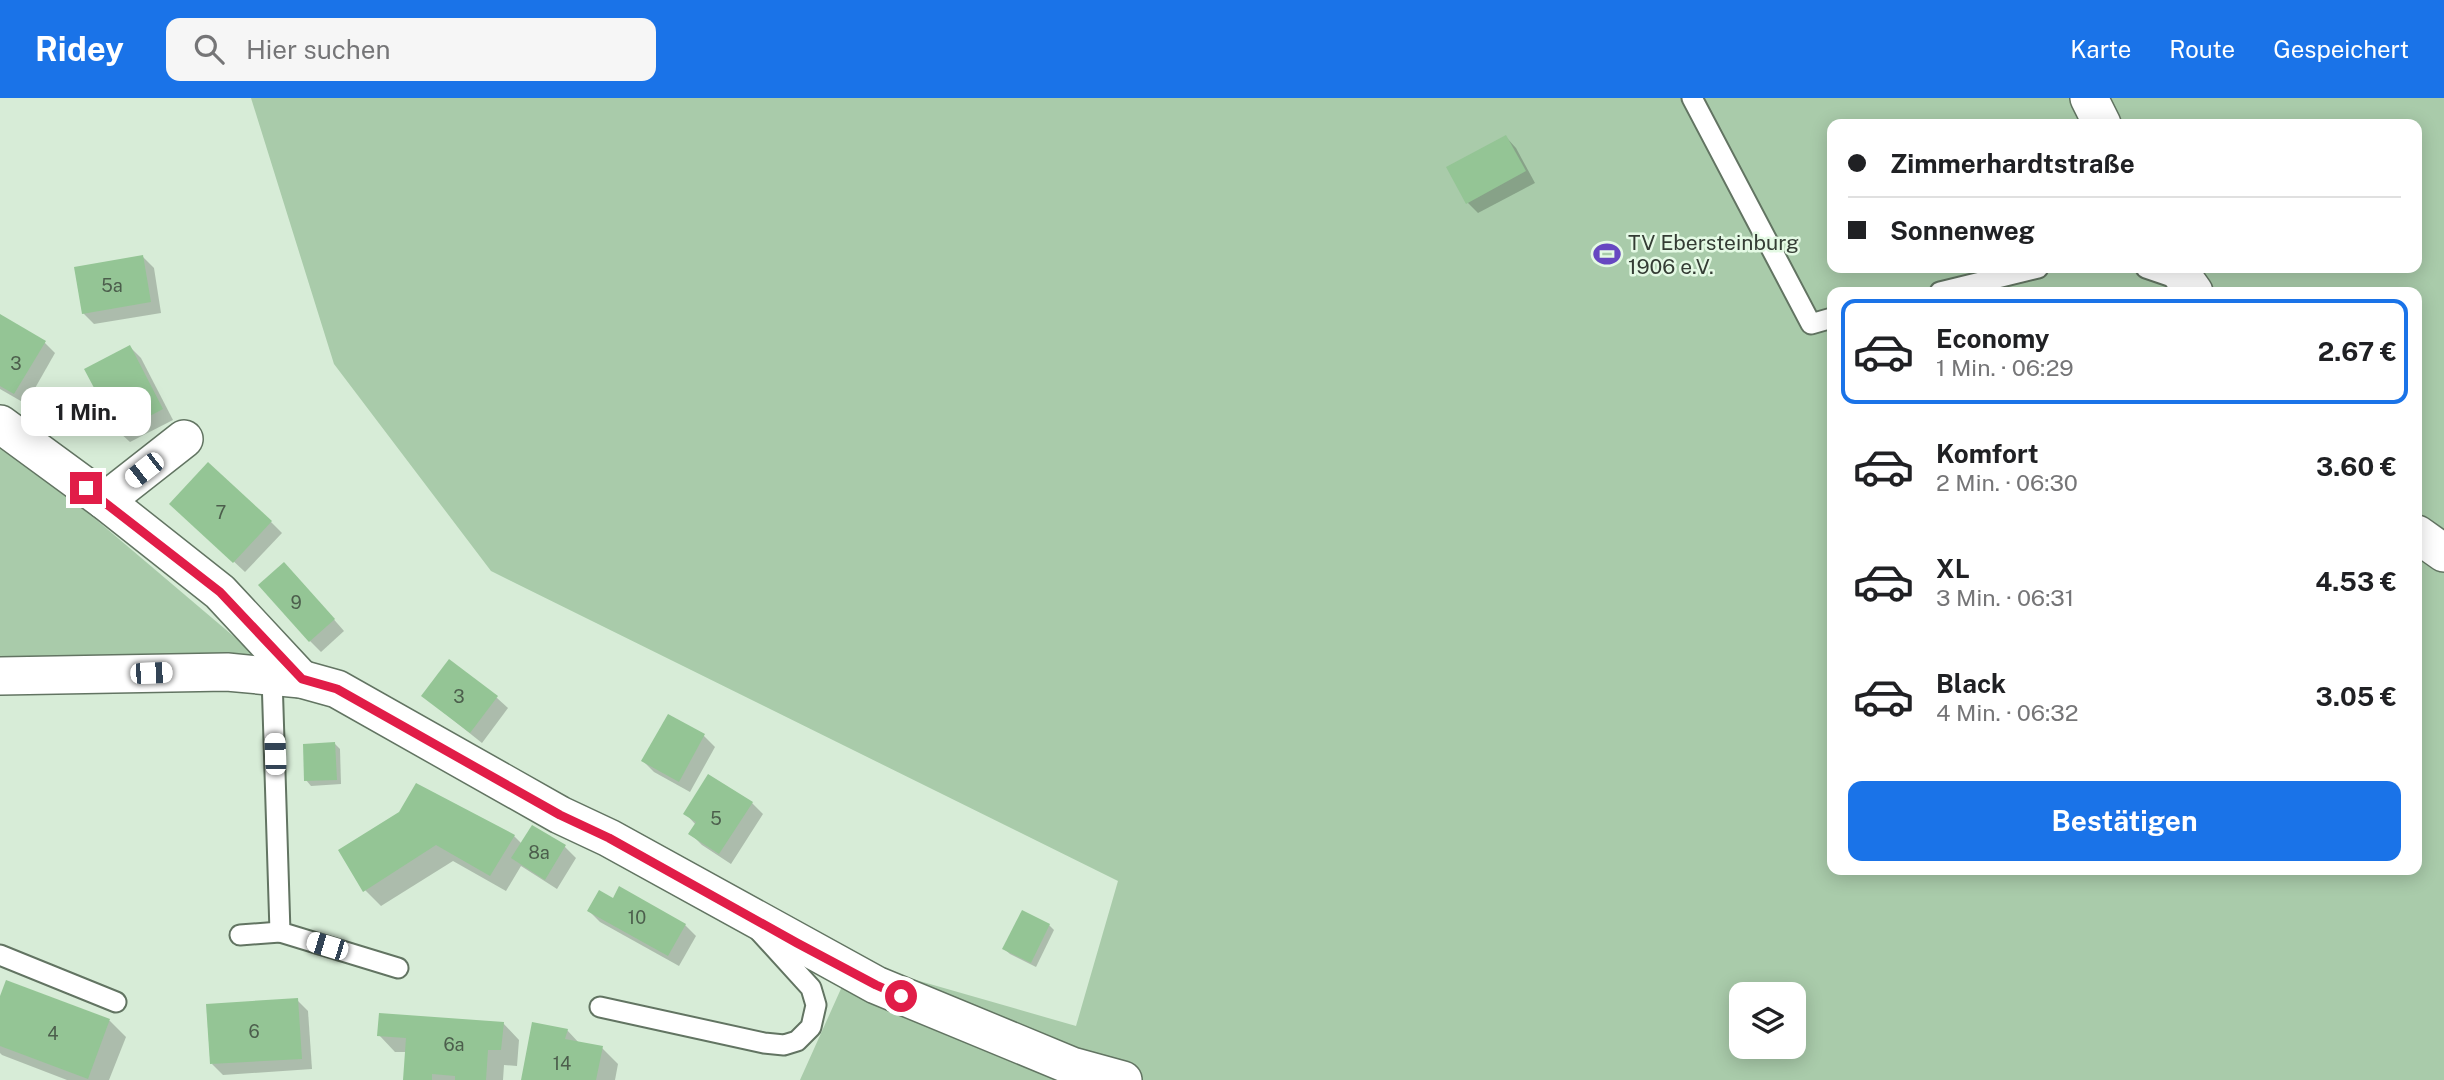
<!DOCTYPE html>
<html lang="de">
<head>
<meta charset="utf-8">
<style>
  body { margin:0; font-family:"Public Sans",sans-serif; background:#f6f6f6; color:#202124; height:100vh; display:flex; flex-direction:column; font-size:26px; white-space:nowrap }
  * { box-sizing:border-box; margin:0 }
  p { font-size:23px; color:#757577 }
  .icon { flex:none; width:38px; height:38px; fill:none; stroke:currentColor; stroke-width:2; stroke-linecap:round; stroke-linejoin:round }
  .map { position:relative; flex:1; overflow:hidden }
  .sheet { position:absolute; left:1827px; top:189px; width:595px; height:588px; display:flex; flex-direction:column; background:#fff; border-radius:14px; box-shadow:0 4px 18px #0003 }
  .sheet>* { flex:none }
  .banner { position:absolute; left:1827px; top:21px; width:595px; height:154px; border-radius:14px; box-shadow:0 4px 18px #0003; display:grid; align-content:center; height:154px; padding:0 21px; background:#fff }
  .fabs { position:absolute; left:1729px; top:884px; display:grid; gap:14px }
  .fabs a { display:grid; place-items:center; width:77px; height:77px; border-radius:14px; background:#fff; box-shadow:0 4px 18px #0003; font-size:35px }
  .end { position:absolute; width:32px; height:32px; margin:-16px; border:9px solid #e11d48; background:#fff; box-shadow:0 0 0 4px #fff }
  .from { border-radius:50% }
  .bubble { position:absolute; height:49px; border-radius:14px; background:#fff; box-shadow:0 4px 18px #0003; font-size:23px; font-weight:700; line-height:49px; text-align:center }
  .car { position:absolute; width:21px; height:42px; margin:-21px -10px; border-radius:9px; box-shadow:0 0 5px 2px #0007; background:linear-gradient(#fff 24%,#345 0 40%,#fff 0 76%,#345 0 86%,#fff 0) }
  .banner b { display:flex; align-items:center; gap:24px; height:66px; font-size:26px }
  .banner b+b { border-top:2px solid #e0e0e0 }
  .banner i { width:18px; height:18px; background:#202124 }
  ul { padding:12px 0 0; list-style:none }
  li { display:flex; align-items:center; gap:21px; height:105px; margin:0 14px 10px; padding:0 7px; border:4px solid transparent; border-radius:14px }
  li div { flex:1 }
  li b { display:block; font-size:26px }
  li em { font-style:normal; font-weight:700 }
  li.active { border-color:#1a73e8 }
  li>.icon { width:63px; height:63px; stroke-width:1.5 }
  .action { display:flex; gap:14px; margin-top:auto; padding:14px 21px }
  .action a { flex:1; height:80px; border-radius:14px; background:#1a73e8; color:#fff; font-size:28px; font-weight:700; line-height:80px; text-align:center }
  header { display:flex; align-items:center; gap:42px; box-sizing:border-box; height:98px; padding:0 35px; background:#1a73e8; color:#fff }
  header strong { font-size:33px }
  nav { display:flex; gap:38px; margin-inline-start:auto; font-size:24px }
  .search { width:490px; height:63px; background:#f6f6f6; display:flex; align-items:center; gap:18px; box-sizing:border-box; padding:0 24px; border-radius:14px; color:#757577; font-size:26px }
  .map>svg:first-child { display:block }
  .green { fill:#a9cbaa; fill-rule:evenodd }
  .shadow { fill:#0003 }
  .building { fill:#94c595 }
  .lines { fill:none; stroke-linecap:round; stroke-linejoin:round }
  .service-casing { stroke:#627462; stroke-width:23 }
  .minor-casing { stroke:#627462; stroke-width:40 }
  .service { stroke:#fff; stroke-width:19 }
  .minor { stroke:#fff; stroke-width:37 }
  .route { stroke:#e11d48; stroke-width:9 }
  .labels { text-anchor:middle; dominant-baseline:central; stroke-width:5; stroke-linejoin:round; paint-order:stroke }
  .number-label { font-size:18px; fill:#4c5e4c }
  .poi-label { font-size:21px; fill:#343c34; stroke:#e4f9e4; text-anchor:start }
</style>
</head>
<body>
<header>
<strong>Ridey</strong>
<div class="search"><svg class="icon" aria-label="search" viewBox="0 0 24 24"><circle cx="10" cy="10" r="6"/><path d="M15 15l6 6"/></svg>Hier suchen</div>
<nav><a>Karte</a><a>Route</a><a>Gespeichert</a></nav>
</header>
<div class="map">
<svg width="2444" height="982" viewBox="0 0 2444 982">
  <rect width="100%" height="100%" fill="#d7ecd7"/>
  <g class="green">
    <path d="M251 0H2444V982H800L853 864 1076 928 1118 783 491 473 334 266ZM1832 26H2417V170H1832ZM1832 194H2417V772H1832ZM1741 896H1794V948H1741Z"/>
    <polygon points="0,340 265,565 0,572"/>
  </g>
  <g class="shadow">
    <polygon points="1506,39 1516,50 1535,85 1478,115 1467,104"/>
    <polygon points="143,159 154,170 161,215 94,226 83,215"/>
    <polygon points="0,219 44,244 55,255 26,306 0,291"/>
    <polygon points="130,249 141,260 173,322 130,344 119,334"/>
    <polygon points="183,416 271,424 282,435 245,474"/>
    <polygon points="295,477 344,533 321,554 310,543"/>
    <polygon points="423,598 497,600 508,610 482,645"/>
    <polygon points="668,618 704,638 715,649 690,694 654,674 643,663"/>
    <polygon points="335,646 340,651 341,686 311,688 306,682"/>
    <polygon points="752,705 763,716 731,766 702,747 691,736 696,727 685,715"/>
    <polygon points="532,729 565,749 576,760 557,791 521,768 506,793 453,763 381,808 365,792 340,753 514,738 522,746"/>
    <polygon points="613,802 685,827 696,838 679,868 600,824 589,813"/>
    <polygon points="1049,827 1054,832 1036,869 1010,856 1004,851"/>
    <polygon points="7,884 110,923 126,939 109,982 67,982 2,957 0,955 0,903"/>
    <polygon points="297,902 308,913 312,971 223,977 212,966"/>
    <polygon points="503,925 519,942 517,968 504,967 503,982 405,982 407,954 395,954 379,937"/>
    <polygon points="567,932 580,946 602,950 618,966 615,982 522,982"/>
  </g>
  <g class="building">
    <polygon points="1506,37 1526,73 1466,106 1446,69"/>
    <polygon points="143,157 151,204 82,216 74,169"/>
    <polygon points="0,216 46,243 14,296 0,288"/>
    <polygon points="130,247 163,311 118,335 84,271"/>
    <polygon points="208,364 272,423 233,465 169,406"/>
    <polygon points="284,464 335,521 309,544 258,487"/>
    <polygon points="449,561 498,598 470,635 421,598"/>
    <polygon points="668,616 705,636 679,684 641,663"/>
    <polygon points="335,644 337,682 304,683 303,646"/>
    <polygon points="708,676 753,704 719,756 688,736 696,724 683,716"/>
    <polygon points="416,685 515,737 490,778 436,747 363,794 338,752 399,714"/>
    <polygon points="532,727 566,747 545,782 511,760"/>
    <polygon points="619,788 686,826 668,858 587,813 599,792 613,800"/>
    <polygon points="1022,812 1050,826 1031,865 1002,851"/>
    <polygon points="6,882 110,921 88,981 0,948 0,898"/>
    <polygon points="298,900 302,961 210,966 206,906"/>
    <polygon points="379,915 504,924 501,952 488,952 486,982 455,982 455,978 432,976 432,982 403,982 406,940 377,938"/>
    <polygon points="532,924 568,931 565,941 603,948 596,982 521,982"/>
  </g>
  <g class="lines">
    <defs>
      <g id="service">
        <polyline points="1692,0 1811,226 1832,220"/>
        <polyline points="2146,170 2184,183"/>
        <polyline points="1940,194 2038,170"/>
        <polyline points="272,579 280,834 398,870"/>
        <polyline points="240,837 280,834"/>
        <polyline points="0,857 116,904"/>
        <polyline points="600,909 764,945 784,947 797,943 811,929 816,907 811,890 760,834"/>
      </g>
      <g id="minor">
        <polyline points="2089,0 2102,26"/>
        <polyline points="2177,170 2194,194"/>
        <polyline points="0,326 105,403 220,494 301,581"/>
        <polyline points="105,403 184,341"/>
        <polyline points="2417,436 2444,455"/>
        <polyline points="0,578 227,574 301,581 337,591 560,717 609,740 876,887 1072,968 1123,982"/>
      </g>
    </defs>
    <use href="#service" class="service-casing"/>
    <use href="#minor" class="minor-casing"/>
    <use href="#service" class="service"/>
    <use href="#minor" class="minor"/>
  </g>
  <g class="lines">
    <polyline class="route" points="86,390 220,494 302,581 337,591 560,717 609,740 797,845 876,887 901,898"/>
  </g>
  <defs>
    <symbol id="stadium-bare" viewBox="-9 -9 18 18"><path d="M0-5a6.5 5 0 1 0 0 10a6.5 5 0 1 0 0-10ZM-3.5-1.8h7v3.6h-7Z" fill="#6748c1" stroke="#e4f9e4" stroke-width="2.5" paint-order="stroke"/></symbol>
  </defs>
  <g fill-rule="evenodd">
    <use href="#stadium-bare" x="1588" y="137" width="38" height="38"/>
  </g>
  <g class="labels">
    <g class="number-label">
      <text x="112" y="187">5a</text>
      <text x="16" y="265">3</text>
      <text x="221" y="414">7</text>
      <text x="296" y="504">9</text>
      <text x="459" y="598">3</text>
      <text x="716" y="720">5</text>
      <text x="539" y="754">8a</text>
      <text x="637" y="819">10</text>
      <text x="254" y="933">6</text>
      <text x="53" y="935">4</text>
      <text x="454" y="946">6a</text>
      <text x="562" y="965">14</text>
    </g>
    <g class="poi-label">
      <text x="1628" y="144">TV Ebersteinburg<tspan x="1628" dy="24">1906 e.V.</tspan></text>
    </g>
  </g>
</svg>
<div class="fabs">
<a><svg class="icon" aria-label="layers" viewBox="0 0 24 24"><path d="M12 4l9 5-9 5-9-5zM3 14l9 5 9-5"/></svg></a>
</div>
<i class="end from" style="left:901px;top:898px"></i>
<i class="end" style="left:86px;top:390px"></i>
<div class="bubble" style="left:21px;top:289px;width:130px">1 Min.</div>
<i class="car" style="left:144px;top:372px;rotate:232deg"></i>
<i class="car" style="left:151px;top:575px;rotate:88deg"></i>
<i class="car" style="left:275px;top:656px;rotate:358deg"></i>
<i class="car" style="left:327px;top:848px;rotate:287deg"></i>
<div class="banner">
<b><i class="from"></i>Zimmerhardtstraße</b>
<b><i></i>Sonnenweg</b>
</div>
<section class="sheet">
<ul>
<li class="active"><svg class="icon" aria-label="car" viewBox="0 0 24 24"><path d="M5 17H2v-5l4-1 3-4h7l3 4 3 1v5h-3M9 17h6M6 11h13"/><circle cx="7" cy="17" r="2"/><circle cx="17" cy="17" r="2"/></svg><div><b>Economy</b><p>1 Min. · 06:29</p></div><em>2.67 €</em></li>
<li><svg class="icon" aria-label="car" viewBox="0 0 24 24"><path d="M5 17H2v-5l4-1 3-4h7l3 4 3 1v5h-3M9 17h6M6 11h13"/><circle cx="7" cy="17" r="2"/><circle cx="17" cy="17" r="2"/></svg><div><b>Komfort</b><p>2 Min. · 06:30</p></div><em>3.60 €</em></li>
<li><svg class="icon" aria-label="car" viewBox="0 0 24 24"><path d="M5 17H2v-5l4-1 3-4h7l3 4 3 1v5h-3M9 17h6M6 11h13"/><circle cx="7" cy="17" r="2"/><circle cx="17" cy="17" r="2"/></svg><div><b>XL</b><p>3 Min. · 06:31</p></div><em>4.53 €</em></li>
<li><svg class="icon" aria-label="car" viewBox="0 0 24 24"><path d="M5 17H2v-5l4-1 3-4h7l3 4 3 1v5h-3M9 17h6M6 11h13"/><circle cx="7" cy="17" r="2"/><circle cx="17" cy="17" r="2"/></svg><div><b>Black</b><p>4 Min. · 06:32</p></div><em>3.05 €</em></li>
</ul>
<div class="action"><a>Bestätigen</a></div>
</section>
</div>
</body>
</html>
